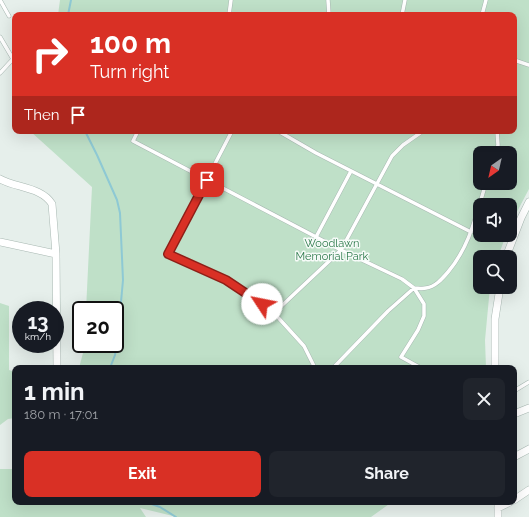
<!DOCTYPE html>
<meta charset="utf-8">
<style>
body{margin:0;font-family:Raleway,sans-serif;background:#20242c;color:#f1f3f6;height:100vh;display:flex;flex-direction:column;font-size:15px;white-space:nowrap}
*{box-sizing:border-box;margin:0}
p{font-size:13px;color:#9ea1a6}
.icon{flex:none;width:22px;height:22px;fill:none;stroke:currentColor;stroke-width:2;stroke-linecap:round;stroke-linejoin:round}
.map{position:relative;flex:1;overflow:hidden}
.drawer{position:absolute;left:12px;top:365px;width:505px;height:140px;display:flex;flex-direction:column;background:#171b24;border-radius:8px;box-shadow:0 4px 16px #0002}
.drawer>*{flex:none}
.guide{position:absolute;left:12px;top:12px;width:505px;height:122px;border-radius:8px;box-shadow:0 4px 16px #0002;background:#d93025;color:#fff;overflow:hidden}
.needle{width:26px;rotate:214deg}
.buttons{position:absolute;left:473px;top:146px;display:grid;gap:8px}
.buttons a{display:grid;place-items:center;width:44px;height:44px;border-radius:8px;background:#171b24;box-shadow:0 4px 16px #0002;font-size:20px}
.speed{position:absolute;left:12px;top:301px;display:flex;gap:8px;font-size:20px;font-weight:700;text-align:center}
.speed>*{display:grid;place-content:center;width:52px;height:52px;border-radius:50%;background:#171b24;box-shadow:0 4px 16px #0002;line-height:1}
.speed small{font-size:10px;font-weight:400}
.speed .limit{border:2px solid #111;border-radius:6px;background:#fff;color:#111}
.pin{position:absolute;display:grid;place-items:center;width:34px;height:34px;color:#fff;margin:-17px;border-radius:8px;box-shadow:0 2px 6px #0006}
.me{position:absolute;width:44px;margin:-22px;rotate:304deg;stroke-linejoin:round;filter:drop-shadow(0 0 3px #0008)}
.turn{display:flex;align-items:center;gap:14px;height:84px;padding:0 12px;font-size:18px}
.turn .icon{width:52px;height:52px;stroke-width:2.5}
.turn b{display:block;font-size:28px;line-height:34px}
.then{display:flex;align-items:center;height:38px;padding:0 12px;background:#0003;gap:8px;font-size:15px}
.round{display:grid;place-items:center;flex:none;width:42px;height:42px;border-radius:8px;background:#20242c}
.headline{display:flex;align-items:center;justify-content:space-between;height:68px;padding:0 12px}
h1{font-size:24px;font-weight:700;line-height:30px}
.button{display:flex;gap:8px;margin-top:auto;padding:8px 12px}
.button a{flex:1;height:46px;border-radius:8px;background:#d93025;color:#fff;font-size:16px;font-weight:700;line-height:46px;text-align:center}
.button a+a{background:#20242c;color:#f1f3f6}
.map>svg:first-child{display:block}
</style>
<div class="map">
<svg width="529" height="517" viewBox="0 0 529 517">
<rect width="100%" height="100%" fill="#e6efeb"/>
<path fill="#bfe0c8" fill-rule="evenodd" d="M60 0H529V189L510 225V205H480V235H506L498 257H480V287H490L485 340 486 368H79L83 353 84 344H115V310H86L92 187 30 131H514V15H58ZM480 153H510V183H480Z
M0 303 9 306V370L15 372V418L8 419 0 425Z
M0 469H15V502H392L371 517H177L140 508 146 517H0Z"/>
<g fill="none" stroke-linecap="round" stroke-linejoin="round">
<path stroke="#8ec9d4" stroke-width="2" d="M68 15 71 0
M85 131 97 155 117 200 120 213 123 280 118 335 115 355 110 368
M146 502 160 507 176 517"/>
<defs>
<path id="service" d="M0 0 9 16
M328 0 329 15
M229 15 231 0
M402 15 405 0
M482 15 486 0
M0 37 13 59 0 73
M514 60 529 65
M138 131 133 141 341 250 402 279 414 288 424 304V316L418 330 401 357 421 368
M232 131 168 254 226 280 274 313 304 346 315 368
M278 131 316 153 471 232
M496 153 498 145 497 131
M316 237 351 171
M274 313 341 250 392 156 403 145 423 131
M333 368 388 311 414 288C418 288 422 289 426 288 435 287 442 279 448 272 470 246 476 215 486 183
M514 391 529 382"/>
<path id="minor" d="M0 179C16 188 42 187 52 204L56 254 57 368
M0 242 56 254
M506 257 521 218 529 202
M495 368V319L500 287
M514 414 529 408
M514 457 529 449
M514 500 529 490
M498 502V517
M498 508 510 502"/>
</defs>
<use href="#service" stroke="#a8b8b2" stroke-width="4.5"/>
<use href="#minor" stroke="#a8b8b2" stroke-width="8"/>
<use href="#service" stroke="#fff" stroke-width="3.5"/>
<use href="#minor" stroke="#fff" stroke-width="7"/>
</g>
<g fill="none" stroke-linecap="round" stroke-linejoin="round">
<defs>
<path id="route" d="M207 180 168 254 226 280 262 304"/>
</defs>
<use href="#route" stroke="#8d1f18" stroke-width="10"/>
<use href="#route" stroke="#d93025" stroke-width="7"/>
</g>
<g text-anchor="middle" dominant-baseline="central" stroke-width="3" stroke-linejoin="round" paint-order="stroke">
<g font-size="11" fill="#2d7a4b" stroke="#f7fbf9">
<text x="332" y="243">Woodlawn<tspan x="332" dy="13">Memorial Park</tspan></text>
</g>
</g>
</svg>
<div class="buttons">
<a><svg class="needle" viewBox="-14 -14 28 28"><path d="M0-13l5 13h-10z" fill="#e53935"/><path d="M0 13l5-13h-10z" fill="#9ea1a6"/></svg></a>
<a><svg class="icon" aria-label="sound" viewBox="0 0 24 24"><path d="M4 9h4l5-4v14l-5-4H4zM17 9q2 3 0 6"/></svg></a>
<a><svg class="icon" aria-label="search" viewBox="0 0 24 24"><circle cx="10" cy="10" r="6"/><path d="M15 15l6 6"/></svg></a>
</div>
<div class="speed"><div>13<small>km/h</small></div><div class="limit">20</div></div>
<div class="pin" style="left:207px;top:180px;background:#d93025"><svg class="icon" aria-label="arrive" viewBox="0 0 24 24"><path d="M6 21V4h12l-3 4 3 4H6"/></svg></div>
<svg class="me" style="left:262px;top:304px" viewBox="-20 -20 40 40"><circle r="19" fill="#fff"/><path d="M0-13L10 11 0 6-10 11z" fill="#d93025"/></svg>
<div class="guide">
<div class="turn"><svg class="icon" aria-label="right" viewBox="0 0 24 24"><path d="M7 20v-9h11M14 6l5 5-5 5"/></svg><div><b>100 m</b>Turn right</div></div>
<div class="then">Then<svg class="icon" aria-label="arrive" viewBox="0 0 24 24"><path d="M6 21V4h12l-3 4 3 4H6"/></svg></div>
</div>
<section class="drawer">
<div class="headline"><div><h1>1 min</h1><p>180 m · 17:01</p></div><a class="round"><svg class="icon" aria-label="close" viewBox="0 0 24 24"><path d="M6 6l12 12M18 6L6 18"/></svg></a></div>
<div class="button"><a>Exit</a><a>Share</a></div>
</section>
</div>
